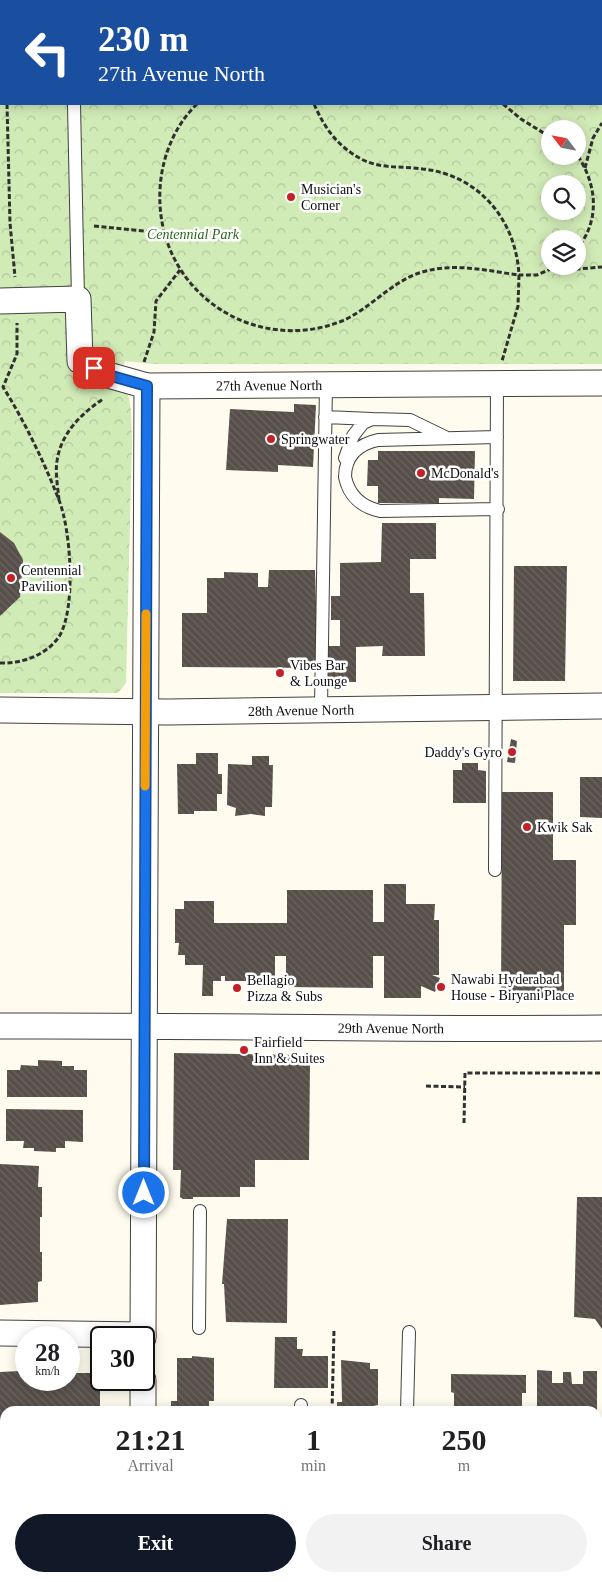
<!DOCTYPE html>
<style>
body{margin:0;font-family:Georgia,serif;background:#f2f2f2;color:#202124;height:100vh;display:flex;flex-direction:column;font-size:19px;white-space:nowrap}
*{box-sizing:border-box;margin:0}
p{font-size:16px;color:#757577}
.icon{flex:none;width:28px;height:28px;fill:none;stroke:currentColor;stroke-width:2;stroke-linecap:round;stroke-linejoin:round}
.map{position:relative;flex:1;overflow:hidden}
.panel{position:absolute;left:0px;top:1406px;width:602px;height:176px;display:flex;flex-direction:column;background:#fff;border-radius:15px 15px 0 0;box-shadow:0 2px 12px #0003}
.panel>*{flex:none}
.guide{position:absolute;left:0px;top:0px;width:602px;height:105px;box-shadow:0 2px 12px #0003;background:#1a4fa0;color:#fff;overflow:hidden}
.needle{width:32px;rotate:302deg}
.tools{position:absolute;left:541px;top:120px;display:grid;gap:10px}
.tools a{display:grid;place-items:center;width:45px;height:45px;border-radius:50%;background:#fff;box-shadow:0 2px 12px #0003;font-size:25px}
.speed{position:absolute;left:15px;top:1326px;display:flex;gap:10px;font-size:25px;font-weight:700;text-align:center}
.speed>*{display:grid;place-content:center;width:65px;height:65px;border-radius:50%;background:#fff;box-shadow:0 2px 12px #0003;line-height:1}
.speed small{font-size:12px;font-weight:400}
.speed .limit{border:2px solid #111;border-radius:8px;background:#fff;color:#111}
.pin{position:absolute;display:grid;place-items:center;width:42px;height:42px;color:#fff;margin:-21px;border-radius:10px;box-shadow:0 2px 8px #0006}
.me{position:absolute;width:55px;margin:-28px;rotate:0deg;stroke-linejoin:round;filter:drop-shadow(0 0 4px #0008)}
.turn{display:flex;align-items:center;gap:18px;height:105px;padding:0 15px;font-size:22px}
.turn .icon{width:65px;height:65px;stroke-width:2.5}
.turn b{display:block;font-size:35px;line-height:42px}
.eta{display:flex;justify-content:space-evenly;align-items:center;height:85px;text-align:center}
.eta b{font-size:30px;font-weight:700;line-height:35px}
.cta{display:flex;gap:10px;margin-top:auto;padding:10px 15px}
.cta a{flex:1;height:58px;border-radius:30px;background:#111827;color:#fff;font-size:20px;font-weight:700;line-height:58px;text-align:center}
.cta a+a{background:#f2f2f2;color:#202124}
.map>svg:first-child{display:block}
</style>
<div class="map">
<svg width="602" height="1582" viewBox="0 0 602 1582">
<defs>
<pattern id="park-crowns" width="20" height="18" patternUnits="userSpaceOnUse" patternTransform="scale(1.25)"><rect width="20" height="18" fill="#d1ebb7"/><path d="M2 6a3 3 0 1 1 6 0M12 15a3 3 0 1 1 6 0" fill="none" stroke="#b2c89c"/></pattern>
<pattern id="building-back-hatch" width="6" height="6" patternUnits="userSpaceOnUse" patternTransform="scale(1.25)"><rect width="6" height="6" fill="#574f4a"/><path d="M-1 5l2 2M0 0l6 6M5-1l2 2" fill="none" stroke="#6a6460"/></pattern>
</defs>
<rect width="100%" height="100%" fill="#fffcef"/>
<path fill="url(#park-crowns)" fill-rule="evenodd" d="M0 0H602V364H152L125 361 123 367 131 410 132 441 126 683 118 693H0ZM1 1H601V104H1ZM550 129H578V156H550ZM550 184H578V211H550ZM550 239H578V266H550Z"/>
<path fill="url(#building-back-hatch)" d="M294 404 316 405 313 467 278 465V472L226 470 230 409 294 412Z
M378 451H475L474 499 439 498V503H378V486H367L368 460H378Z
M382 523H436V559H410V593H424L425 656H382L383 646 356 647V682H328V646H340V620H331V596H340V563L381 562Z
M0 532 14 543 23 560 20 597 0 616Z
M514 566H567L565 681H513Z
M269 570H315L318 668 182 667V613H207V578H224V572L258 573V587H268Z
M511 739 517 741 515 763 507 762Z
M196 753H218V774H222V794H217V811H194V814H178L177 764H196Z
M252 756H269V765H273L272 807H265V816L251 814 235 816 236 808 227 805 228 764 252 765Z
M462 763H478V770L486 771V803H453V770H462Z
M580 777H602V818L580 817Z
M502 792H553V860H576V925H564V999L501 998Z
M384 884H406V904H435L434 920H439V975H432L440 978 435 992 421 986V998H384V956H373V988L286 987V956H275V976H271V981H225V976H221V981H213V996H202L203 965H185V955H178L179 943H175V909H184V901H214V923H287V890H373V922H384Z
M174 1053 298 1055V1063H310L309 1160H255V1187H240V1197H193V1199H183L180 1197 181 1170H173Z
M38 1060 62 1061V1066H74V1070H87V1097H7V1070H20L21 1065 38 1066Z
M6 1109 83 1110V1142L65 1141V1148H56V1152L34 1151V1148H23L24 1141H6Z
M0 1164 39 1166 38 1187H42V1217H40V1252H42V1281L38 1282V1302L0 1305Z
M577 1197H602V1329L595 1319 574 1317Z
M227 1219H288L287 1323 226 1322 224 1284H222Z
M275 1337H297V1349H303L302 1356H328V1388H274Z
M192 1356 214 1358V1401H209V1411H171V1401H177V1358H192Z
M341 1360 370 1363V1369H378V1405L373 1406V1411H337V1402H342Z
M20 1368H26V1380H69V1373H100V1411H5V1527H0V1372L20 1371Z
M537 1370 552 1371V1383H563V1372H571L572 1384H583V1371H597V1411H537Z
M451 1374 526 1375V1393H522V1407H525V1411H451V1408L454 1407V1393L451 1392Z
M0 1535H5V1578H43V1580L0 1582Z
M177 1578H220V1582L177 1581Z
M239 1578H274V1582H239Z
M279 1578H381V1582H279Z
M430 1578H459V1582H430Z"/>
<g fill="none" stroke-linecap="round" stroke-linejoin="round">
<defs>
<path id="lane" d="M71 0V1
M74 104 78 299
M325 417 372 419
M497 437 378 440C359 444 345 456 345 477 349 496 362 507 380 511L498 509
M345 458 353 436 363 423 372 419 410 420 445 437
M321 708 326 384
M495 870 497 382
M199 1328 200 1211
M301 1411V1405
M407 1411 409 1332
M598 1530H602"/>
<g id="street">
<path id="s1" d="M0 301 78 299 80 361 108 375 147 386 602 383"/>
<path id="s2" d="M0 710 168 712 602 706"/>
<path id="s3" d="M0 1026C201 1025 401 1030 602 1028"/>
<path d="M0 1333 143 1335"/>
<path d="M143 1338 147 386"/>
<path d="M143 1380V1411"/>
<path d="M598 1471H602"/>
<path d="M142 1582V1578"/>
<path d="M517 1582V1578"/>
</g>
</defs>
<use href="#lane" stroke="#414141" stroke-width="14"/>
<use href="#street" stroke="#414141" stroke-width="27"/>
<path stroke="#303030" stroke-width="3" stroke-dasharray="5 2.5" stroke-linecap="butt" d="M4 0V1
M473 1V0
M601 33H602
M7 104 10 223 15 277
M197 104C171 129 158 167 160 204 164 295 256 355 342 321 372 308 393 279 426 271 457 263 488 271 519 275L518 306 502 361
M314 104C325 129 338 147 363 160 382 169 403 166 423 169 479 175 516 220 519 275H537L558 266
M503 104 521 119 550 137
M578 156C597 186 600 219 578 248
M585 168 593 138 602 123
M94 226 165 233
M553 271 602 267
M144 362 154 332 156 301 180 270
M59 500C58 488 55 473 57 461 61 433 81 414 103 399
M0 663C21 664 48 655 60 635 76 606 71 531 59 500 44 462 25 422 3 387L17 354V323
M426 1086 465 1087
M464 1123 465 1073H602
M332 1411 334 1330
M423 1411H440"/>
<use href="#lane" stroke="#fff" stroke-width="12"/>
<use href="#street" stroke="#fff" stroke-width="25"/>
</g>
<g fill="none" stroke-linecap="round" stroke-linejoin="round">
<defs>
<path id="route" d="M94 368 108 375 147 386 144 1193"/>
</defs>
<use href="#route" stroke="#114b97" stroke-width="12"/>
<use href="#route" stroke="#1a73e8" stroke-width="9"/>
<path stroke="#f59e0b" stroke-width="9" d="M145 786 146 614"/>
</g>
<g fill="#c42026" stroke="#fff" stroke-width="2">
<circle cx="291" cy="197" r="5"/>
<circle cx="271" cy="439" r="5"/>
<circle cx="421" cy="473" r="5"/>
<circle cx="11" cy="578" r="5"/>
<circle cx="280" cy="673" r="5"/>
<circle cx="512" cy="752" r="5"/>
<circle cx="527" cy="827" r="5"/>
<circle cx="441" cy="987" r="5"/>
<circle cx="237" cy="988" r="5"/>
<circle cx="244" cy="1050" r="5"/>
</g>
<g text-anchor="middle" dominant-baseline="central" stroke-width="5" stroke-linejoin="round" paint-order="stroke">
<g font-size="14" fill="#0e0e0e" stroke="#fff" text-anchor="start">
<text x="301" y="189">Musician's<tspan x="301" dy="16">Corner</tspan></text>
<text x="281" y="439">Springwater</text>
<text x="431" y="473">McDonald's</text>
<text x="21" y="570">Centennial<tspan x="21" dy="16">Pavilion</tspan></text>
<text x="290" y="665">Vibes Bar<tspan x="290" dy="16">&amp; Lounge</tspan></text>
<text x="502" y="752" text-anchor="end">Daddy's Gyro</text>
<text x="537" y="827">Kwik Sak</text>
<text x="451" y="979">Nawabi Hyderabad<tspan x="451" dy="16">House - Biryani Place</tspan></text>
<text x="247" y="980">Bellagio<tspan x="247" dy="16">Pizza &amp; Subs</tspan></text>
<text x="254" y="1042">Fairfield<tspan x="254" dy="16">Inn &amp; Suites</tspan></text>
</g>
<g font-size="14" font-style="italic" fill="#2a681b" stroke="#fff">
<text x="193" y="234">Centennial Park</text>
</g>
<g font-size="14" fill="#0e0e0e" stroke="#fff">
<text stroke="none"><textPath href="#s1" startOffset="334">27th Avenue North</textPath></text>
<text stroke="none"><textPath href="#s2" startOffset="301">28th Avenue North</textPath></text>
<text stroke="none"><textPath href="#s3" startOffset="391">29th Avenue North</textPath></text>
</g>
</g>
</svg>
<div class="tools">
<a><svg class="needle" viewBox="-14 -14 28 28"><path d="M0-13l5 13h-10z" fill="#e53935"/><path d="M0 13l5-13h-10z" fill="#757577"/></svg></a>
<a><svg class="icon" aria-label="search" viewBox="0 0 24 24"><circle cx="10" cy="10" r="6"/><path d="M15 15l6 6"/></svg></a>
<a><svg class="icon" aria-label="layers" viewBox="0 0 24 24"><path d="M12 4l9 5-9 5-9-5zM3 14l9 5 9-5"/></svg></a>
</div>
<div class="speed"><div>28<small>km/h</small></div><div class="limit">30</div></div>
<div class="pin" style="left:94px;top:368px;background:#d93025"><svg class="icon" aria-label="arrive" viewBox="0 0 24 24"><path d="M6 21V4h12l-3 4 3 4H6"/></svg></div>
<svg class="me" style="left:144px;top:1193px" viewBox="-20 -20 40 40"><circle r="17" fill="#1a73e8" stroke="#fff" stroke-width="3"/><path d="M0-11L8 9 0 5-8 9z" fill="#fff"/></svg>
<div class="guide">
<div class="turn"><svg class="icon" aria-label="left" viewBox="0 0 24 24"><path d="M17 20v-9H6M10 6l-5 5 5 5"/></svg><div><b>230 m</b>27th Avenue North</div></div>
</div>
<section class="panel">
<div class="eta">
<div><b>21:21</b><p>Arrival</p></div>
<div><b>1</b><p>min</p></div>
<div><b>250</b><p>m</p></div>
</div>
<div class="cta"><a>Exit</a><a>Share</a></div>
</section>
</div>
